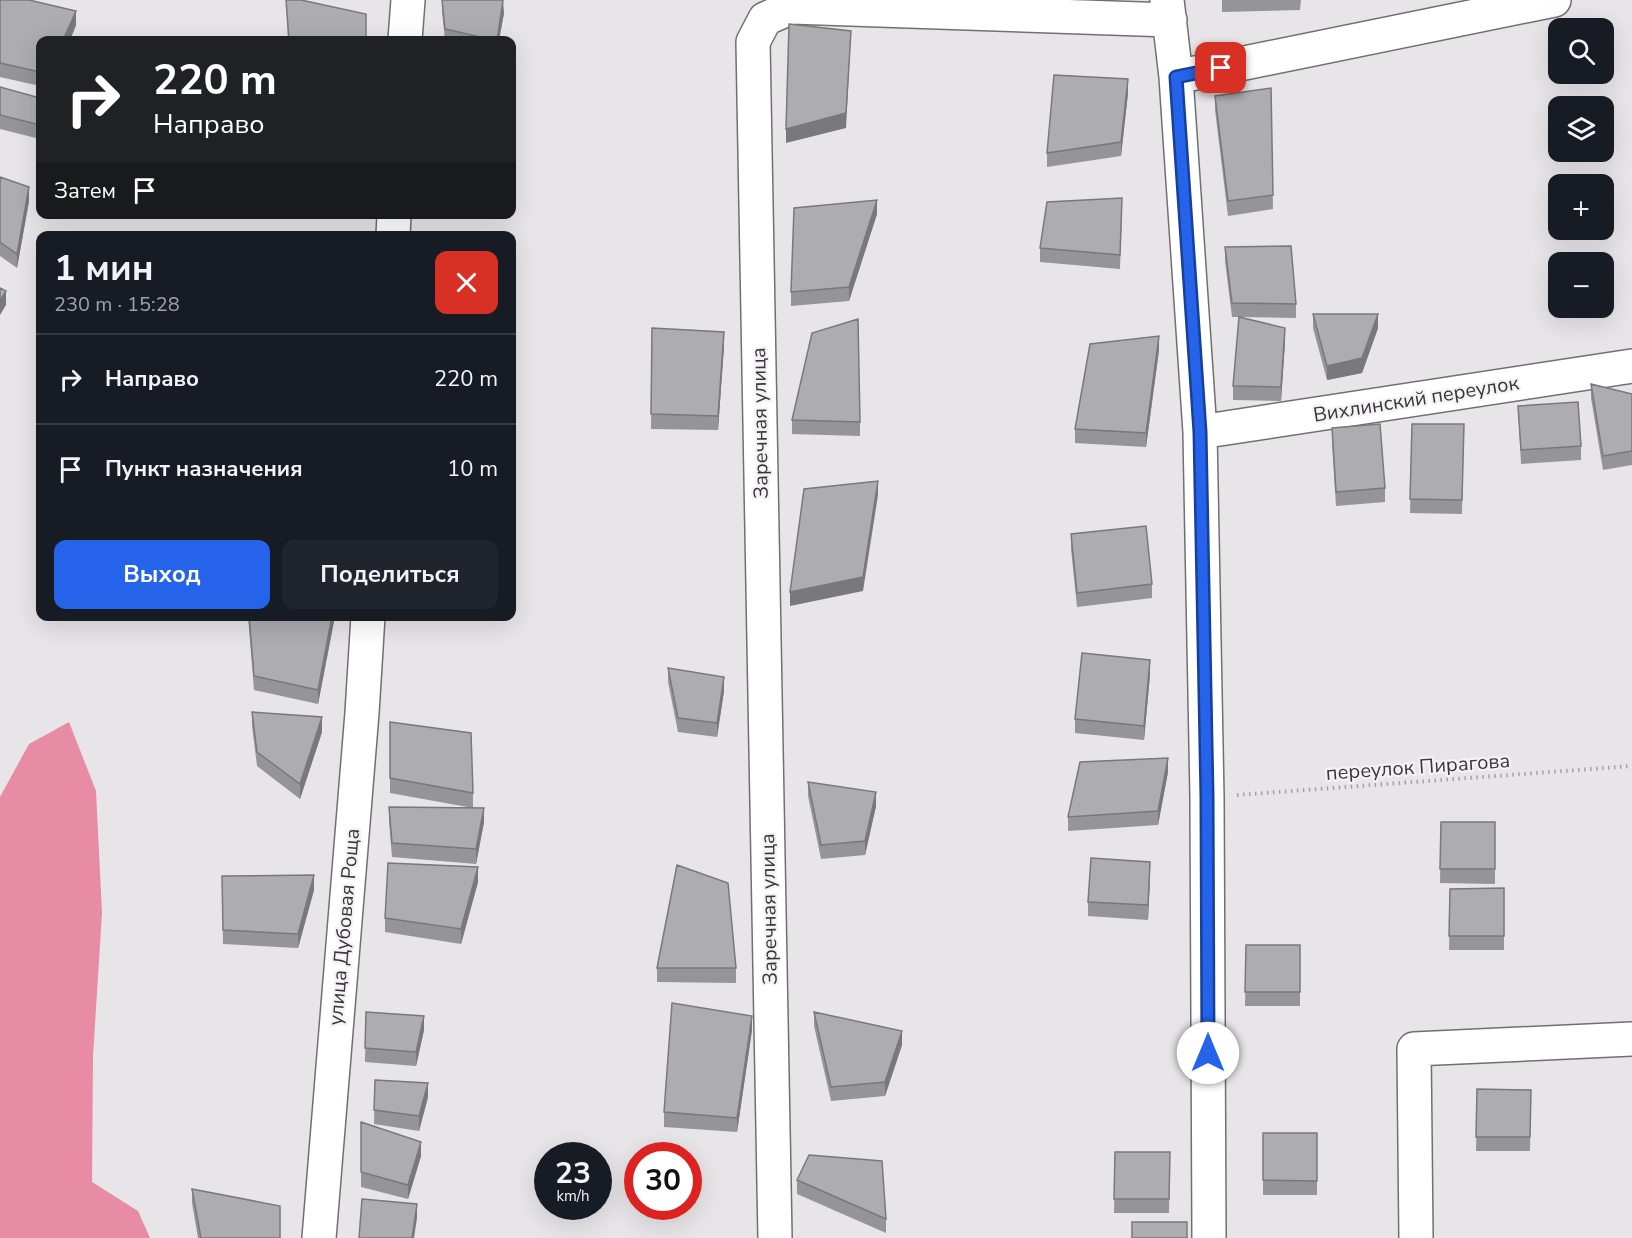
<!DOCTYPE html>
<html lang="ru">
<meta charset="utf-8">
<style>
body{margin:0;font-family:"Nunito Sans",sans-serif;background:#20242c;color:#f1f3f6;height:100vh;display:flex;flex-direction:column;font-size:22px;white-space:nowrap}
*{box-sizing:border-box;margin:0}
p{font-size:20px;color:#9ea1a6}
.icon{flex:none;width:33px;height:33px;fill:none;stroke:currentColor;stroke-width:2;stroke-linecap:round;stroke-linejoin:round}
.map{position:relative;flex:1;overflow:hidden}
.side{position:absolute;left:36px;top:231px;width:480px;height:390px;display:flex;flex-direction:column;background:#171b24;border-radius:12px;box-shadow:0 6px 24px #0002}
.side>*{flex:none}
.hud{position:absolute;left:36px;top:36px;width:480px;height:183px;border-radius:12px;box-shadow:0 6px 24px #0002;background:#202124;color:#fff;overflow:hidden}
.buttons{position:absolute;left:1548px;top:18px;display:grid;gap:12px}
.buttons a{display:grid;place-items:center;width:66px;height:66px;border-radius:12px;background:#171b24;box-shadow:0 6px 24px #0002;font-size:30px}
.speed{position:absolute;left:534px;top:1142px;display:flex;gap:12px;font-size:30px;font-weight:700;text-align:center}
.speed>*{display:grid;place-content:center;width:78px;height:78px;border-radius:50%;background:#171b24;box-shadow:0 6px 24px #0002;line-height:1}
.speed small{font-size:15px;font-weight:400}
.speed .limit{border:9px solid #d22;background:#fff;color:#111}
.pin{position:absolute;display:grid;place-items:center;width:51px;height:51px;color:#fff;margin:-26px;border-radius:12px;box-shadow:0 3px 9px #0006}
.me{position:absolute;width:66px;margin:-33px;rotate:0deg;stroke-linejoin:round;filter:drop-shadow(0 0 4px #0008)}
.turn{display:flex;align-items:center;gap:21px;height:126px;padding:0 18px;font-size:27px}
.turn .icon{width:78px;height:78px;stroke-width:2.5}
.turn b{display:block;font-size:42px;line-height:51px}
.then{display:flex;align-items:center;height:57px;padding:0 18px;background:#0003;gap:12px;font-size:22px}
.round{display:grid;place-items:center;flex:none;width:63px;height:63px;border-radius:12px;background:#20242c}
.headline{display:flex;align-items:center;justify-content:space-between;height:102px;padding:0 18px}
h1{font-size:36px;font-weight:700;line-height:45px}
.action{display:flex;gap:12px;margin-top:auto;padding:12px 18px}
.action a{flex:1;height:69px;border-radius:12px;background:#2563eb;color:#fff;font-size:24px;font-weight:700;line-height:69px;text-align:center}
.action a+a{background:#20242c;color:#f1f3f6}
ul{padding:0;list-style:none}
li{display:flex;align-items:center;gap:18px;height:90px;padding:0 18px;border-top:2px solid #363941}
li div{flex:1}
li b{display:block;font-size:22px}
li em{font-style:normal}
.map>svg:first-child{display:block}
</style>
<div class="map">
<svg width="1632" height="1238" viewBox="0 0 1632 1238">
<rect width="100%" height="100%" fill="#e7e5e8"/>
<path fill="#e88ca6" d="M69 722 96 791 102 913 93 1056 92 1182 138 1211 150 1238H0V797L29 744Z"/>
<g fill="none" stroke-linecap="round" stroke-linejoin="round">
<defs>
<path id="minor" d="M1167 0 1176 77 1200 432 1207 797 1209 1238
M405 40 408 0
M1176 77 1554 0
M393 236 394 214
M1200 432 1632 366
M319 1238 362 713 368 616
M775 1238 753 42 765 19 792 7 1170 20
M1416 1238 1414 1049 1632 1039"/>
</defs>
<use href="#minor" stroke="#726f72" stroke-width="36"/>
<path stroke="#a2a1a3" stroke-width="4" stroke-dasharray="1.5 4.5" stroke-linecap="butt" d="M1237 795 1632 766"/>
<use href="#minor" stroke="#fff" stroke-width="33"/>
</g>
<path fill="#959497" d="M0 0 76 25 70 40H40V86L0 77Z
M286 0 366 40H288Z
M442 0 504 13 499 40H445L442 12Z
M1222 0H1301L1300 10 1222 12Z
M0 87 40 98V139L0 129Z
M1271 88 1273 209 1228 216 1215 110V96Z
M1128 93 1121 156 1047 167V153Z
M0 177 29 201 17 268 0 256Z
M1122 212 1120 269 1040 262V248Z
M877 214 849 301 791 306V292Z
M1225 247 1296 304V318L1239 317 1285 342 1281 401 1233 400V386L1239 317H1232L1225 261Z
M1313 314 1378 328 1362 373 1327 380 1313 328Z
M652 328 724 346 718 430 651 429Z
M1159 350 1146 447 1075 443V429Z
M1591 384 1632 394V465L1603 470 1591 398Z
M1518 406 1581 446V460L1521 464Z
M792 420 860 422V436L792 434Z
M1412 424H1464L1462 514 1410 513Z
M1332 428 1385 488V502L1336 506 1332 442Z
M1071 534 1152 584V598L1077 607 1071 549Z
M248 616H335L318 704 254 690Z
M448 616H470V621Z
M668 668 724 691 717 737 678 732 668 682Z
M1150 675 1144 740 1075 733V719Z
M252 712 322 732 300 799 257 766 252 726Z
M390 722 473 793V808L390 793Z
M1168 772 1158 825 1068 831V817Z
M808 782 876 806 865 855 821 859 808 796Z
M389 807 484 822 476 864 392 857 389 821Z
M1441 822H1495V884L1440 883Z
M222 876 314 890 298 948 223 944Z
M1150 876 1148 920 1088 916V902Z
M478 882 461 944 385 932V918Z
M1504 888V950H1449L1450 889Z
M1246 945H1300V1006H1245Z
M657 968H736V983L657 982Z
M366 1012 424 1030 416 1066 365 1062Z
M814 1012 902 1045 885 1096 831 1101 814 1026Z
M752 1030 737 1132 664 1127V1112Z
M375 1080 428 1097 419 1131 374 1124Z
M1477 1089 1531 1090 1530 1151H1476Z
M361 1122 421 1156 408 1199 361 1187Z
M1263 1133H1317V1195H1263Z
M1115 1152H1170L1169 1213H1114Z
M797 1180 886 1219V1233L797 1194Z
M192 1189 280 1238H198L192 1203Z"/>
<path fill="#79787b" d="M503 0 504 13 499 40H497Z
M76 11V25L70 40H63Z
M851 31 846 128 786 143V129Z
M1128 79V93L1121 156V142Z
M29 187V201L17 268V254Z
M877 200V214L849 301V287Z
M6 291V305L0 315V301Z
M1378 314V328L1362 373 1327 380V366Z
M1285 328V342L1281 401V387Z
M724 332V346L718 430V416Z
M1159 336V350L1146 447V433Z
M878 481V495L863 591 790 606V592Z
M332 616H335L318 704V690Z
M1150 660V675L1144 740V726Z
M724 677V691L717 737V723Z
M322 717V732L300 799V784Z
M1168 758V772L1158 825V811Z
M876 792V806L865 855V841Z
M484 808V822L476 864V849Z
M1150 862V876L1148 920V905Z
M478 867V882L461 944V929Z
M314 875V890L298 948V934Z
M424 1016V1030L416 1066V1052Z
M752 1016V1030L737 1132V1118Z
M902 1031V1045L885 1096V1082Z
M428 1083V1097L419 1131V1116Z
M421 1142V1156L408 1199V1185Z
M417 1204V1218L414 1238H412Z"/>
<path fill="#adacb0" stroke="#79787b" stroke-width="1.5" d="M0 0H29L76 11 63 40H40V72L0 63Z
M286 0H301L366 14V40H289Z
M442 0H503L497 40H493L445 29Z
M789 24 851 31 846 113 786 129Z
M1054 75 1128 79 1121 142 1047 153Z
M0 87 40 98V125L0 115Z
M1271 88 1273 195 1228 201 1215 96Z
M0 177 29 187 17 254 0 242Z
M1122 198 1120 255 1040 248 1047 202Z
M877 200 849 287 791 292 794 208Z
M1291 246 1296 304 1232 303 1225 247Z
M0 288 6 291 0 301Z
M1313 314H1378L1362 358 1327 366Z
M1239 317 1285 328 1281 387 1233 386Z
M858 319 860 422 792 420 812 333Z
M652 328 724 332 718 416 651 414Z
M1159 336 1146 433 1075 429 1090 344Z
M1591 384 1632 394V451L1603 456Z
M1578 402 1581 446 1521 450 1518 406Z
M1380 424 1385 488 1336 492 1332 428Z
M1412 424H1464L1462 500 1410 499Z
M878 481 863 577 790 592 804 489Z
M1146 526 1152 584 1077 593 1071 534Z
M249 616H332L318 690 254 676Z
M1082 653 1150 660 1144 726 1075 719Z
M668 668 724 677 717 723 678 718Z
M252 712 322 717 300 784 257 752Z
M390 722 471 733 473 793 390 778Z
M1168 758 1158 811 1068 817 1080 762Z
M808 782 876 792 865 841 821 845Z
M389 807 484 808 476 849 392 843Z
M1441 822H1495V869H1440Z
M1091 858 1150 862 1148 905 1088 902Z
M388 863 478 867 461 929 385 918Z
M677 865 728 883 736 968H657Z
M314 875 298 934 223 930 222 876Z
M1504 888V936H1449L1450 889Z
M1246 945H1300V992H1245Z
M672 1003 752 1016 737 1118 664 1112Z
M366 1012 424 1016 416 1052 365 1048Z
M814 1012 902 1031 885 1082 831 1087Z
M375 1080 428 1083 419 1116 374 1110Z
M1477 1089 1531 1090 1530 1137H1476Z
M361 1122 421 1142 408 1185 361 1172Z
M1263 1133H1317V1181L1263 1180Z
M1115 1152H1170L1169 1199H1114Z
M809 1155 882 1161 886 1219 797 1180Z
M192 1189 280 1206V1238H201Z
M362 1199 417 1204 412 1238H359Z
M1132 1222H1187V1238H1132Z"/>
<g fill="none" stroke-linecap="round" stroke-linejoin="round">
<defs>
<path id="route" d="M1208 1053 1207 797 1200 432 1176 77 1221 68"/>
</defs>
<use href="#route" stroke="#184099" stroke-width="15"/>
<use href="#route" stroke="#2563eb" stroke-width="10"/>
</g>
<g text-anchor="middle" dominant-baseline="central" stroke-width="4.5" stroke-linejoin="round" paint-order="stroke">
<g font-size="20" fill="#383738" stroke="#f5f2f5">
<text transform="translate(1416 399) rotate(-9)">Вихлинский переулок</text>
<text transform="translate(760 423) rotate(-91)">Заречная улица</text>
<text transform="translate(1418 767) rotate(-4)">переулок Пирагова</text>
<text transform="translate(769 909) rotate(-91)">Заречная улица</text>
<text transform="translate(344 927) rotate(-85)">улица Дубовая Роща</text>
</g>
</g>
</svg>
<div class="buttons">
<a><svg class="icon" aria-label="search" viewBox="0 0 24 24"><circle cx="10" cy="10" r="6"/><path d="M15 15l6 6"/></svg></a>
<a><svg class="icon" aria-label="layers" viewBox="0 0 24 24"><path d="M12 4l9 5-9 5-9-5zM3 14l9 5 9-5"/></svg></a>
<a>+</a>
<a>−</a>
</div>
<div class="speed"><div>23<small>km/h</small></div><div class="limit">30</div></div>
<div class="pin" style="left:1221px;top:68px;background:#d93025"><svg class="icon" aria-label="arrive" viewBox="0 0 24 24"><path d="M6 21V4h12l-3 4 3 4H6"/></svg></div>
<svg class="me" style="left:1208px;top:1053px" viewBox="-20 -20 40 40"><circle r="19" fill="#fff"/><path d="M0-13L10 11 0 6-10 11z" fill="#2563eb"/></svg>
<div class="hud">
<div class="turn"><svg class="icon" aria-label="right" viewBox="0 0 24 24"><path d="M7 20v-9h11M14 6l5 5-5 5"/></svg><div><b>220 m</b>Направо</div></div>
<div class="then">Затем<svg class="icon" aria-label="arrive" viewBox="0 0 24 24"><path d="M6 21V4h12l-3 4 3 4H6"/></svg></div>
</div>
<section class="side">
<div class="headline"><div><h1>1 мин</h1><p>230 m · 15:28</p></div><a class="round" style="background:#d93025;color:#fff"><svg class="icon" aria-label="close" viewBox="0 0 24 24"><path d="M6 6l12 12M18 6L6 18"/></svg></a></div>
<ul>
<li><svg class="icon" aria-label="right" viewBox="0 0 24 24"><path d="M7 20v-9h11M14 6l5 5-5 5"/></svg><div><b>Направо</b></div><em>220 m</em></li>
<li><svg class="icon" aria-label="arrive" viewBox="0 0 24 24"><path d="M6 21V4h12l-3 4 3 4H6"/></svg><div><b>Пункт назначения</b></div><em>10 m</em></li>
</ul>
<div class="action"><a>Выход</a><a>Поделиться</a></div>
</section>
</div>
